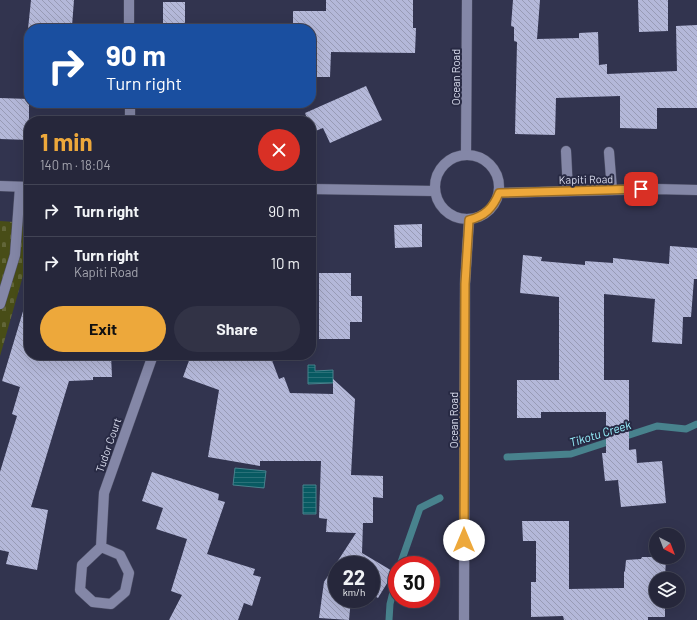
<!DOCTYPE html>
<meta charset="utf-8">
<style>
body{margin:0;font-family:Barlow,sans-serif;background:#323346;color:#f1f3f6;height:100vh;display:flex;flex-direction:column;font-size:15px;white-space:nowrap}
*{box-sizing:border-box;margin:0}
p{font-size:13px;color:#a4a5af}
.icon{flex:none;width:22px;height:22px;fill:none;stroke:currentColor;stroke-width:2;stroke-linecap:round;stroke-linejoin:round}
.map{position:relative;flex:1;overflow:hidden}
.side{position:absolute;left:24px;top:116px;width:292px;height:244px;display:flex;flex-direction:column;background:#26273b;border-radius:16px;box-shadow:0 4px 16px #0002,0 0 0 1px #424455}
.side>*{flex:none}
.top-card{position:absolute;left:24px;top:24px;width:292px;height:84px;border-radius:16px;box-shadow:0 4px 16px #0002,0 0 0 1px #424455;background:#1a4fa0;color:#fff;overflow:hidden}
.needle{width:26px;rotate:138deg}
.controls{position:absolute;left:649px;top:528px;display:grid;gap:8px}
.controls a{display:grid;place-items:center;width:36px;height:36px;border-radius:50%;background:#26273b;box-shadow:0 4px 16px #0002,0 0 0 1px #424455;font-size:20px}
.speed{position:absolute;left:328px;top:556px;display:flex;gap:8px;font-size:20px;font-weight:700;text-align:center}
.speed>*{display:grid;place-content:center;width:52px;height:52px;border-radius:50%;background:#26273b;box-shadow:0 4px 16px #0002,0 0 0 1px #424455;line-height:1}
.speed small{font-size:10px;font-weight:400}
.speed .limit{border:6px solid #d22;background:#fff;color:#111}
.pin{position:absolute;display:grid;place-items:center;width:34px;height:34px;color:#fff;margin:-17px;border-radius:8px;box-shadow:0 2px 6px #0006}
.me{position:absolute;width:44px;margin:-22px;rotate:0deg;stroke-linejoin:round;filter:drop-shadow(0 0 3px #0008)}
.turn{display:flex;align-items:center;gap:14px;height:84px;padding:0 16px;font-size:18px}
.turn .icon{width:52px;height:52px;stroke-width:2.5}
.turn b{display:block;font-size:28px;line-height:34px}
.round{display:grid;place-items:center;flex:none;width:42px;height:42px;border-radius:21px;background:#323346}
.summary{display:flex;align-items:center;justify-content:space-between;height:68px;padding:0 16px}
h1{font-size:24px;font-weight:700;line-height:30px;color:#eda83b}
.action{display:flex;gap:8px;margin-top:auto;padding:8px 16px}
.action a{flex:1;height:46px;border-radius:24px;background:#eda83b;color:#111;font-size:16px;font-weight:700;line-height:46px;text-align:center}
.action a+a{background:#323346;color:#f1f3f6}
ul{padding:0;list-style:none}
li{display:flex;align-items:center;gap:12px;height:52px;padding:0 16px;border-top:1px solid #424455}
li div{flex:1}
li b{display:block;font-size:15px}
li em{font-style:normal}
.map>svg:first-child{display:block}
</style>
<div class="map">
<svg width="697" height="620" viewBox="0 0 697 620">
<defs>
<pattern id="cemetery-stones" width="16" height="16" patternUnits="userSpaceOnUse"><rect width="16" height="16" fill="#484d17"/><path d="M2 7V4a2 2 0 0 1 4 0v3zM10 15v-3a2 2 0 0 1 4 0v3z" fill="#626639"/></pattern>
<pattern id="water-rules" width="6" height="5" patternUnits="userSpaceOnUse"><rect width="6" height="5" fill="#085a62"/><path d="M0 2.5h6" fill="none" stroke="#2b7179"/></pattern>
<pattern id="building-back-hatch" width="6" height="6" patternUnits="userSpaceOnUse"><rect width="6" height="6" fill="#b4b8d9"/><path d="M-1 5l2 2M0 0l6 6M5-1l2 2" fill="none" stroke="#989bb5"/></pattern>
</defs>
<rect width="100%" height="100%" fill="#32344f"/>
<path fill="url(#cemetery-stones)" d="M0 221 29 223V255L0 356Z"/>
<path fill="url(#water-rules)" stroke="#48828d" d="M308 365H315V371L333 370V383L308 384Z
M235 468 266 471 264 488 233 485Z
M303 485H316V514H303Z"/>
<g fill="none" stroke-linecap="round" stroke-linejoin="round">
<path stroke="#48828d" stroke-width="7" d="M507 457 571 454 657 426 686 429 697 424
M400 565 420 508 440 498
M389 620 390 604 397 576"/>
</g>
<path fill="url(#building-back-hatch)" d="M31 0H74L72 26 59 25 58 29H28Z
M326 0H413V28H416L415 53 331 52 330 77H311V29H293V11H326Z
M513 0H540L537 39 579 38V33L598 32 599 65 607 64V74L677 71 676 26 697 25V108H657V129L620 128V96L556 98 555 135 515 134 517 42 514 41V27L511 26Z
M638 0H668V31L639 32Z
M163 2H185V29H163Z
M366 86 382 120 330 143 323 128 313 132 311 127V121H308L305 113Z
M0 98 29 99V140L0 139Z
M422 224V247L395 248 394 225Z
M670 246 697 248V279H694L691 317H683L682 344 652 342 655 299 604 294V380H629V450L636 449 637 463 662 461 666 503 621 507 618 480 605 481 602 453H606V412H541V418H517V380H559V297L520 293 523 255 542 257 541 261 585 265V261L613 263V258L669 264Z
M319 273H351V296H362V322H350V339H319Z
M24 308 29 309V355H111L112 377H93V380L69 381 31 507 48 510 37 570 6 564 9 552 0 550V472L17 416 12 414 20 387 2 381Z
M191 355H270L279 379 284 377 290 393 333 394V379L355 399 351 475 383 476V498L373 497V523H363L362 553 394 572 378 598 371 594V565H337V599H351L349 620 319 618 324 582 356 533 326 532 327 519 319 518 321 461H260V466L208 457 219 390 183 377Z
M152 472 219 494 218 500 225 502 207 554 255 569 253 575 261 577 252 606 244 603 238 620H169L182 595 171 591 187 539 156 529 163 508 142 501Z
M522 521H569V589L624 588V572L625 571 626 560 641 559 642 557H666L665 579H656V601H665V617H648V620H564L563 616 531 617V582H536V541H523Z"/>
<g fill="none" stroke-linecap="round" stroke-linejoin="round">
<defs>
<path id="lane" d="M566 151 568 191
M609 152 612 190
M0 304 15 255 20 187"/>
<path id="street" d="M129 0V29
M130 103V121
M466 154 467 0
M101 547 120 555 129 573 125 592 111 604 93 602 80 590 82 565 101 547 104 493 153 355
M464 620 465 284 469 220"/>
<path id="secondary" d="M435 187a32 32 0 1 1 64 0a32 32 0 1 1-64 0Z
M0 186 29 187
M311 189 434 191
M499 193 656 189 697 190"/>
</defs>
<use href="#lane" stroke="#505269" stroke-width="11"/>
<use href="#street" stroke="#505269" stroke-width="11"/>
<use href="#secondary" stroke="#505269" stroke-width="11"/>
<use href="#lane" stroke="#8487a7" stroke-width="10"/>
<use href="#street" stroke="#8487a7" stroke-width="10"/>
<use href="#secondary" stroke="#8487a7" stroke-width="10"/>
</g>
<g fill="none" stroke-linecap="round" stroke-linejoin="round">
<defs>
<path id="route" d="M464 540 465 284 469 220C485 216 493 208 499 193L641 189"/>
</defs>
<use href="#route" stroke="#9a6d26" stroke-width="10"/>
<use href="#route" stroke="#eda83b" stroke-width="7"/>
</g>
<g text-anchor="middle" dominant-baseline="central" stroke-width="4" stroke-linejoin="round" paint-order="stroke">
<g font-size="11" fill="#dcdff0" stroke="#282a44">
<text transform="translate(455 77) rotate(-90)">Ocean Road</text>
<text transform="translate(586 179) rotate(-1)">Kapiti Road</text>
<text transform="translate(453 420) rotate(-90)">Ocean Road</text>
<text transform="translate(108 445) rotate(-71)">Tudor Court</text>
</g>
<g font-size="12" font-style="italic" fill="#98f3fe" stroke="#282a44">
<text transform="translate(600 433) rotate(-17)">Tikotu Creek</text>
</g>
</g>
</svg>
<div class="controls">
<a><svg class="needle" viewBox="-14 -14 28 28"><path d="M0-13l5 13h-10z" fill="#e53935"/><path d="M0 13l5-13h-10z" fill="#a4a5af"/></svg></a>
<a><svg class="icon" aria-label="layers" viewBox="0 0 24 24"><path d="M12 4l9 5-9 5-9-5zM3 14l9 5 9-5"/></svg></a>
</div>
<div class="speed"><div>22<small>km/h</small></div><div class="limit">30</div></div>
<div class="pin" style="left:641px;top:189px;background:#d93025"><svg class="icon" aria-label="arrive" viewBox="0 0 24 24"><path d="M6 21V4h12l-3 4 3 4H6"/></svg></div>
<svg class="me" style="left:464px;top:540px" viewBox="-20 -20 40 40"><circle r="19" fill="#fff"/><path d="M0-13L10 11 0 6-10 11z" fill="#eda83b"/></svg>
<div class="top-card">
<div class="turn"><svg class="icon" aria-label="right" viewBox="0 0 24 24"><path d="M7 20v-9h11M14 6l5 5-5 5"/></svg><div><b>90 m</b>Turn right</div></div>
</div>
<section class="side">
<div class="summary"><div><h1>1 min</h1><p>140 m · 18:04</p></div><a class="round" style="background:#d93025;color:#fff"><svg class="icon" aria-label="close" viewBox="0 0 24 24"><path d="M6 6l12 12M18 6L6 18"/></svg></a></div>
<ul>
<li><svg class="icon" aria-label="right" viewBox="0 0 24 24"><path d="M7 20v-9h11M14 6l5 5-5 5"/></svg><div><b>Turn right</b></div><em>90 m</em></li>
<li><svg class="icon" aria-label="right" viewBox="0 0 24 24"><path d="M7 20v-9h11M14 6l5 5-5 5"/></svg><div><b>Turn right</b><p>Kapiti Road</p></div><em>10 m</em></li>
</ul>
<div class="action"><a>Exit</a><a>Share</a></div>
</section>
</div>
